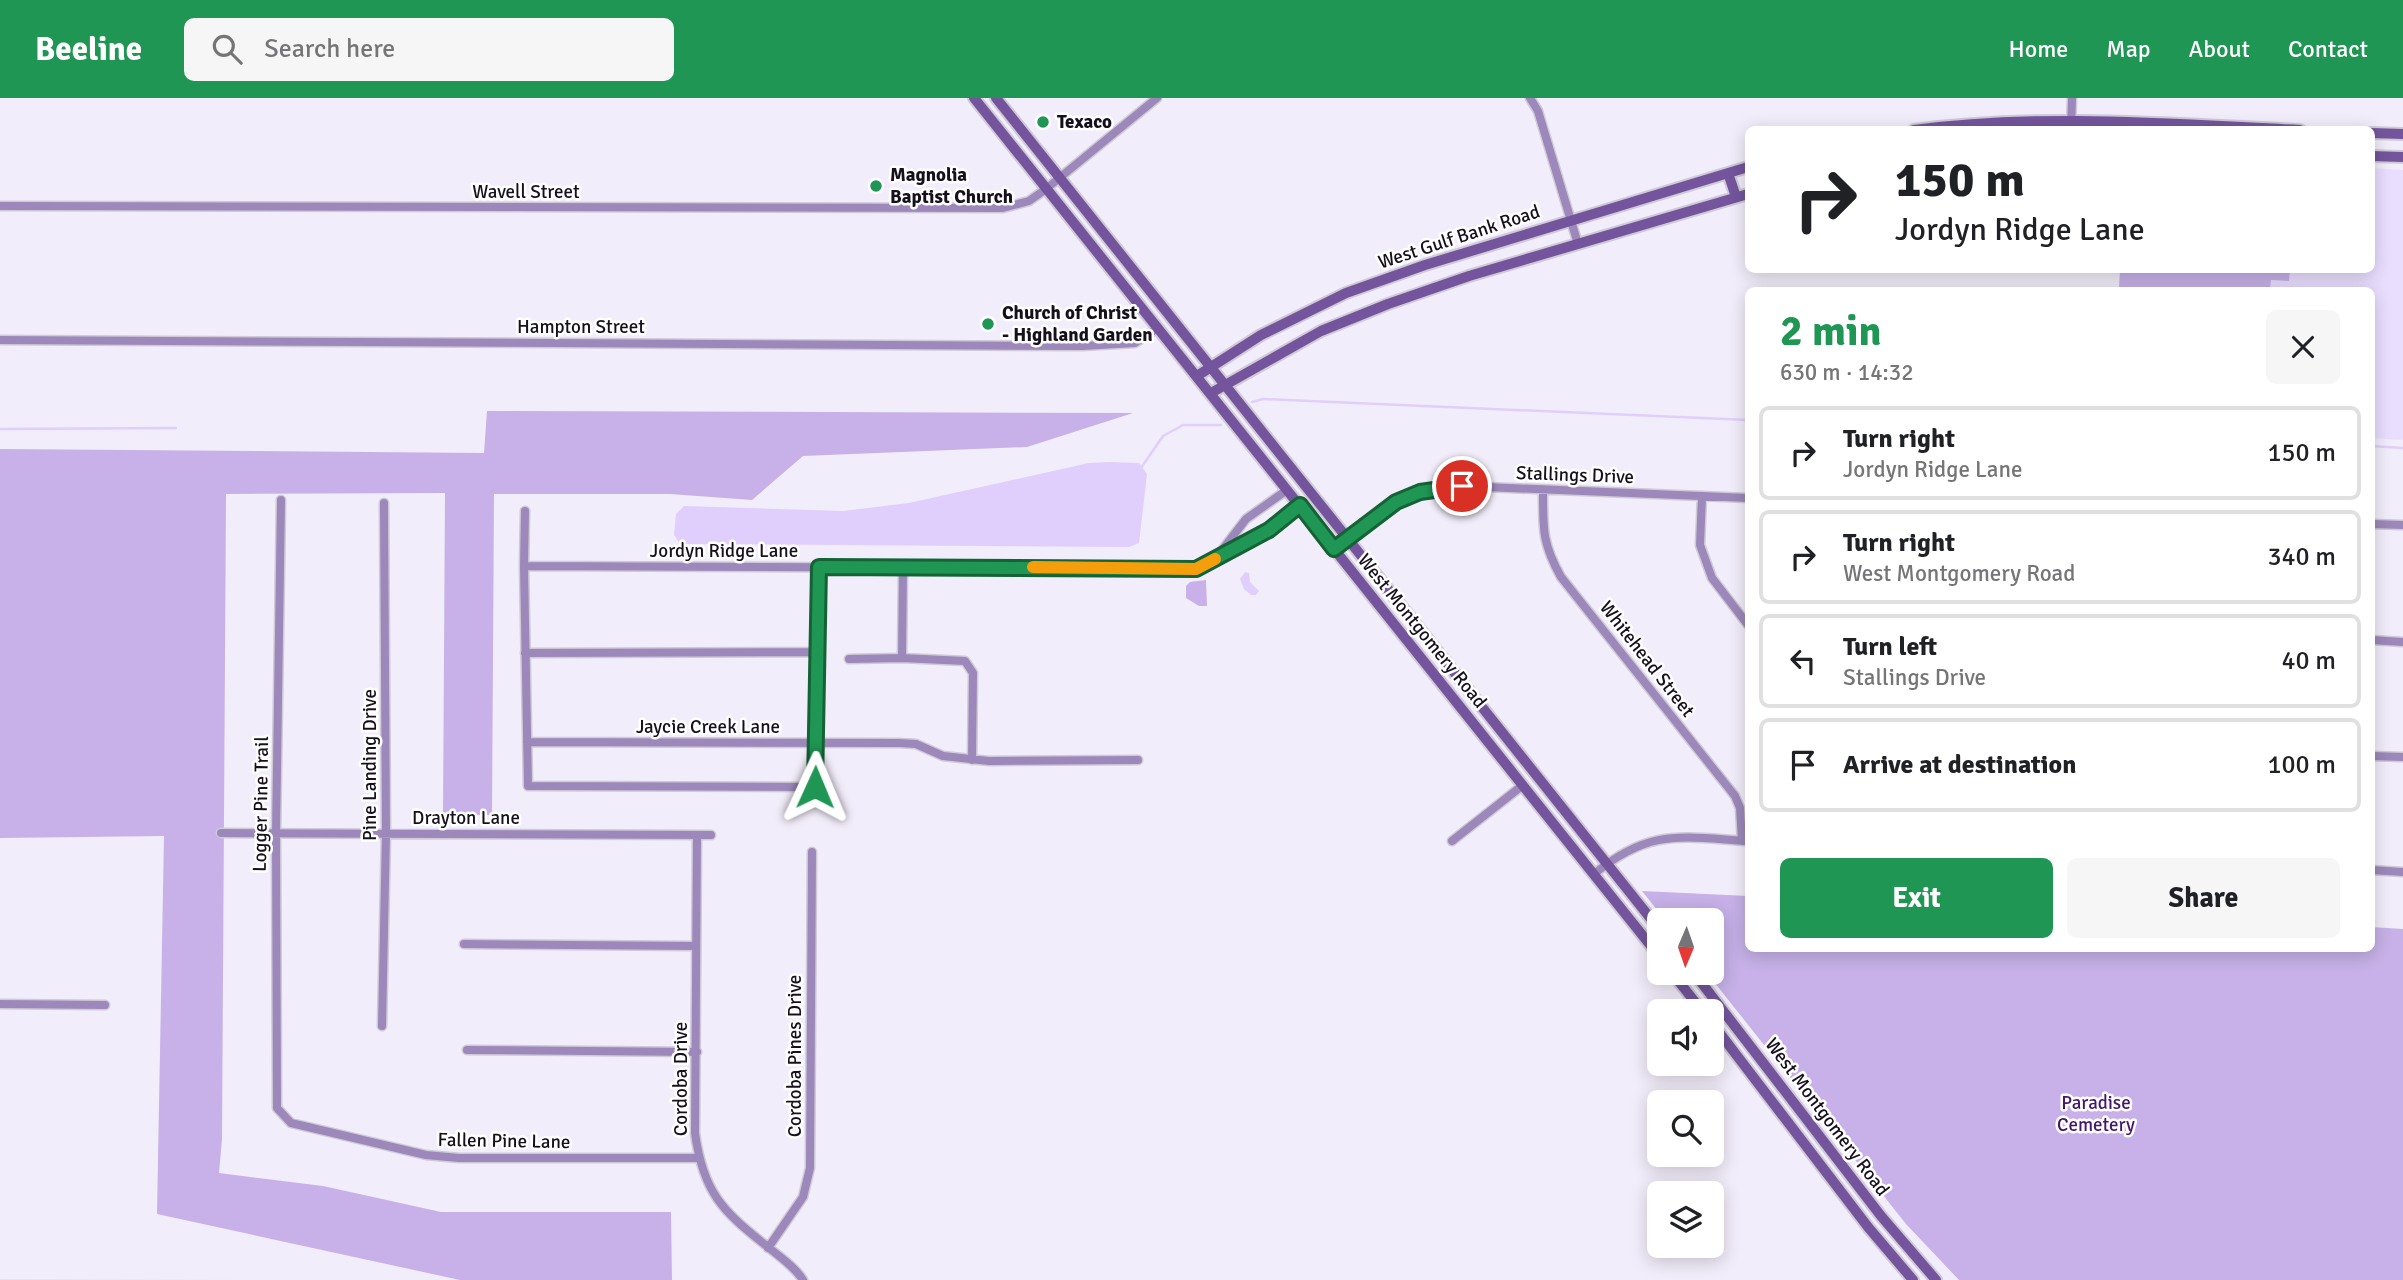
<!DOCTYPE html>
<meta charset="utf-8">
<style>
body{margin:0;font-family:Signika,sans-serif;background:#f6f6f6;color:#202124;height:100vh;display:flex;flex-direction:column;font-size:26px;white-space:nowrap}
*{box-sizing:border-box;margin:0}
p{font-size:23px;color:#757577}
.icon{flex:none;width:38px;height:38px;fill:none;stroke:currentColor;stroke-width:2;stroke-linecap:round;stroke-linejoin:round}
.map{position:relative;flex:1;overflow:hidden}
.panel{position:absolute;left:1745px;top:189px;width:630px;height:665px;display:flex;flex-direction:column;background:#fff;border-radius:10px;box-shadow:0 4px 18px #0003}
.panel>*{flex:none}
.hud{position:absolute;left:1745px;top:28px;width:630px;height:147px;border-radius:10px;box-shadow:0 4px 18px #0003;background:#fff;color:#202124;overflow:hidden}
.needle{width:46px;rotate:182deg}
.buttons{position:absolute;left:1647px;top:810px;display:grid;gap:14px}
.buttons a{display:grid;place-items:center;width:77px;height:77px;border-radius:10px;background:#fff;box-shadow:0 4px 18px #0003;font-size:35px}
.pin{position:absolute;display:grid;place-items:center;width:60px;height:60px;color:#fff;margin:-30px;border:4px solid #fff;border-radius:50%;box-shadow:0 2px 7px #0007}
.me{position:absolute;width:77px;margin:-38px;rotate:1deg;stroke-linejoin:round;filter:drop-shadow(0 0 5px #0008)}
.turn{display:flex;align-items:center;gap:24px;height:147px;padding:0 35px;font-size:32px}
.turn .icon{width:91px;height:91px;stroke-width:2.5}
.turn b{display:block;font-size:49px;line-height:60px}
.round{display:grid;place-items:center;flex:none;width:74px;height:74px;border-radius:10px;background:#f6f6f6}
.headline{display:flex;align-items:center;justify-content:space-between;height:119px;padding:0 35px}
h1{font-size:42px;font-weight:700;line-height:52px;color:#1f9653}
.button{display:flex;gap:14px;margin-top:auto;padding:14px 35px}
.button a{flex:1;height:80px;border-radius:10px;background:#1f9653;color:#fff;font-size:28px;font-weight:700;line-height:80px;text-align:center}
.button a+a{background:#f6f6f6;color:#202124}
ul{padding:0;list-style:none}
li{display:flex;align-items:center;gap:21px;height:94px;margin:0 14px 10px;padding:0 21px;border:4px solid #e0e0e0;border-radius:10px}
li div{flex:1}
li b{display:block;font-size:26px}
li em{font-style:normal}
header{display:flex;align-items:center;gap:42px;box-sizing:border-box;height:98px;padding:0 35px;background:#1f9653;color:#fff}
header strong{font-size:33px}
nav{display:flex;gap:38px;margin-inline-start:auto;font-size:24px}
.search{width:490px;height:63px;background:#f6f6f6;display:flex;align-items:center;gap:18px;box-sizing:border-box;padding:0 24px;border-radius:10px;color:#757577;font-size:26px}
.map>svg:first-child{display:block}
</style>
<header>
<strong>Beeline</strong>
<div class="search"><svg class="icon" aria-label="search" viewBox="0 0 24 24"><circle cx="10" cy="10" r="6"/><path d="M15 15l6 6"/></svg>Search here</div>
<nav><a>Home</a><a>Map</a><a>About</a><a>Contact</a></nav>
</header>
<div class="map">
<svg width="2403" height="1182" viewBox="0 0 2403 1182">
<rect width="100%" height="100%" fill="#f2edfa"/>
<path fill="#eadeff" d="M2371 70 2403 72V342L2371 340V192H2119L2120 172H2371Z
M0 1181H238L0 1182Z"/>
<path fill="#c7b1e8" d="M2120 172H2290L2289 183 2271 182 2270 192H2119Z
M487 313 1133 315 1027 349 803 358 752 402 670 396H494L492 717H443L445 395 226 396 222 1041 219 1075 323 1088 441 1114H671L672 1182H460L157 1116 164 738 0 740V351L484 355Z
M1206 482 1207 508H1199L1186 500V488L1190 484Z
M1642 793 1748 798V850H2371V829L2403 831V1182H1959L1906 1126 1707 875H1712V822H1665Z"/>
<path fill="#e0cffc" d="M1109 364 1139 365 1147 376 1139 445 1129 449 680 446 674 437 676 416 684 408 843 413 909 405 1089 365Z
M1245 474 1249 475 1250 484 1259 493 1256 497H1251L1244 491 1240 481Z"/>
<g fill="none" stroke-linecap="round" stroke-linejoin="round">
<path stroke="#e0cffc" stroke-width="2.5" d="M1252 304 1263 301 1748 322
M0 331 176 330
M2371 348 2403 350
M1141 370 1163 338 1183 327H1221"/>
<defs>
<path id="minor" d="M1530 0 1538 13 1578 146
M2071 32 2072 0
M0 108 1003 110 1029 103 1046 91 1157 0
M0 242 1082 248 1135 245 1158 230
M1543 392C1543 431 1542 445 1561 479L1735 698 1740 710 1742 743
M1702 398 1700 447 1712 480 1748 527
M281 402 276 735 277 1010 291 1025 426 1057 459 1060H698
M525 413 524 468 528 688 815 689 819 469
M2371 426 2403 427
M1334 451 1396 404 1421 394 1462 388 1748 400
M1219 456 1246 421 1287 392
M524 468 1196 471 1269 432 1300 407
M2371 542 2403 544
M525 555 817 554
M902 560 903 469
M849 561 902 560 965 563 973 575 972 662
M527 644 899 645 916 646 943 658 989 663 1138 662
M2371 658 2403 659
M221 735 711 737
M697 737 695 1035C703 1094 722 1113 768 1149 780 1159 795 1169 803 1182
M1452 743 1523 687
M2371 772 2403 774
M1594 776C1650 730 1680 739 1748 743
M464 846 696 848
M0 906 105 907
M382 928 386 735 384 405
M467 952 697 954
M768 1150 803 1099 810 1070 812 754"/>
<path id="secondary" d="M974 0 1659 858
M996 0 1659 831
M1914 32C2042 15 2172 26 2300 32
M2371 35 2403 36
M2371 58 2403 59
M1728 75 1736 99
M1197 278 1261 237 1346 195 1425 167 1748 69
M1211 295 1321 233 1388 206 1469 178 1748 96
M1672 875 1703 914
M1694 875 1881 1118 1936 1182
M1712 925 1868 1129 1913 1182"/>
</defs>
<use href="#minor" stroke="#cfcad6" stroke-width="11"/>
<use href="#secondary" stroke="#cfcad6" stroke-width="14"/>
<use href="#minor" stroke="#9c88ba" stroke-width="8"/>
<use href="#secondary" stroke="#74559d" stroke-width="10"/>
</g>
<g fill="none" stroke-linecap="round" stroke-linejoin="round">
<defs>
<path id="route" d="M815 689 819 469 1196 471 1269 432 1300 407 1334 451 1396 404 1420 394 1462 388"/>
</defs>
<use href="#route" stroke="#146236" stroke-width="18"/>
<use href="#route" stroke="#1f9653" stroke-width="12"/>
<path stroke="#f59e0b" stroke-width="12" d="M1033 469 1196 471 1215 461"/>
</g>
<g fill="#1f9653" stroke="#fff" stroke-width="2.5">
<circle cx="1043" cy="24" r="7"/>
<circle cx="876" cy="88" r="7"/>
<circle cx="988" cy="226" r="7"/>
</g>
<g text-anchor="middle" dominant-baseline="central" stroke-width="5" stroke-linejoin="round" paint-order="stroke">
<g font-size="19" font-weight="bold" fill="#15101c" stroke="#fff" text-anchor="start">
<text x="1057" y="24">Texaco</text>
<text x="890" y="77">Magnolia<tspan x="890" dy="22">Baptist Church</tspan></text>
<text x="1002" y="215">Church of Christ<tspan x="1002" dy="22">- Highland Garden</tspan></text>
</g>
<g font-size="19" fill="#15101c" stroke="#fff">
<text x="526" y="94">Wavell Street</text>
<text transform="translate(1459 139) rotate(-18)">West Gulf Bank Road</text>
<text x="581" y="229">Hampton Street</text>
<text transform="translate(1575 377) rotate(2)">Stallings Drive</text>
<text x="724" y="453">Jordyn Ridge Lane</text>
<text transform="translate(1422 533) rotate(51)">West Montgomery Road</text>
<text transform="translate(1647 561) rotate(52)">Whitehead Street</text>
<text x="708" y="629">Jaycie Creek Lane</text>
<text transform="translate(370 667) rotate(-90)">Pine Landing Drive</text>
<text transform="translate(261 706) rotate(-89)">Logger Pine Trail</text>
<text x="466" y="720">Drayton Lane</text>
<text transform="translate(795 958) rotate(-90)">Cordoba Pines Drive</text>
<text transform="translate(681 981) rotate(-90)">Cordoba Drive</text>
<text transform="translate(1827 1019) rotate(53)">West Montgomery Road</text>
<text transform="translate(504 1043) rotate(1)">Fallen Pine Lane</text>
</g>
<g font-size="19" fill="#42166c" stroke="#fff">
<text x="2096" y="1005">Paradise<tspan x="2096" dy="22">Cemetery</tspan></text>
</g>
</g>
</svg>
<div class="buttons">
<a><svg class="needle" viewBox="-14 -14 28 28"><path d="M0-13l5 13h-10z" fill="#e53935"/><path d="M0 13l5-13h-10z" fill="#757577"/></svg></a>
<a><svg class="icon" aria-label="sound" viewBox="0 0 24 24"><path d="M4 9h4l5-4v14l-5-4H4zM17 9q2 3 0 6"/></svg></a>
<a><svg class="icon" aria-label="search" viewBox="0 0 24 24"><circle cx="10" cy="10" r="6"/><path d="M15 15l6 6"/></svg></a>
<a><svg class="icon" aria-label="layers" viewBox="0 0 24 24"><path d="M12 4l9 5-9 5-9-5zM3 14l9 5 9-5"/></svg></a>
</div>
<div class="pin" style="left:1462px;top:388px;background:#d93025"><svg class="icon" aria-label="arrive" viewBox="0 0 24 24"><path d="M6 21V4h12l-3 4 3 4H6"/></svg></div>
<svg class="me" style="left:815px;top:689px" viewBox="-20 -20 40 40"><path d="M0-17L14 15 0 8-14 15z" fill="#1f9653" stroke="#fff" stroke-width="4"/></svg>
<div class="hud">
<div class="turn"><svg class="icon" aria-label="right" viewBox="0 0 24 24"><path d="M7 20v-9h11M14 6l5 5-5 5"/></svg><div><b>150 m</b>Jordyn Ridge Lane</div></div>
</div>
<section class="panel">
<div class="headline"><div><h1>2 min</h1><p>630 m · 14:32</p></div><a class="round"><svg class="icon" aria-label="close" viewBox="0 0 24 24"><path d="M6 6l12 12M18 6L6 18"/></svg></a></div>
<ul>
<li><svg class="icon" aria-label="right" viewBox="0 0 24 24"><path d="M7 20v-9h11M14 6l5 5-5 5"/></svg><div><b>Turn right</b><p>Jordyn Ridge Lane</p></div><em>150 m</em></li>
<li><svg class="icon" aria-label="right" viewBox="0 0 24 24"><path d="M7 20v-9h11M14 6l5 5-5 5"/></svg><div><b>Turn right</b><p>West Montgomery Road</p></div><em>340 m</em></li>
<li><svg class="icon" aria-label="left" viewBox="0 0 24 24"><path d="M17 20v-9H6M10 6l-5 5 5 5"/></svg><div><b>Turn left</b><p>Stallings Drive</p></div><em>40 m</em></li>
<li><svg class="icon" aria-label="arrive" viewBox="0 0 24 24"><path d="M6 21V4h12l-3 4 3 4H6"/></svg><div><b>Arrive at destination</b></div><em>100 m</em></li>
</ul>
<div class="button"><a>Exit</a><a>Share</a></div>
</section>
</div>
